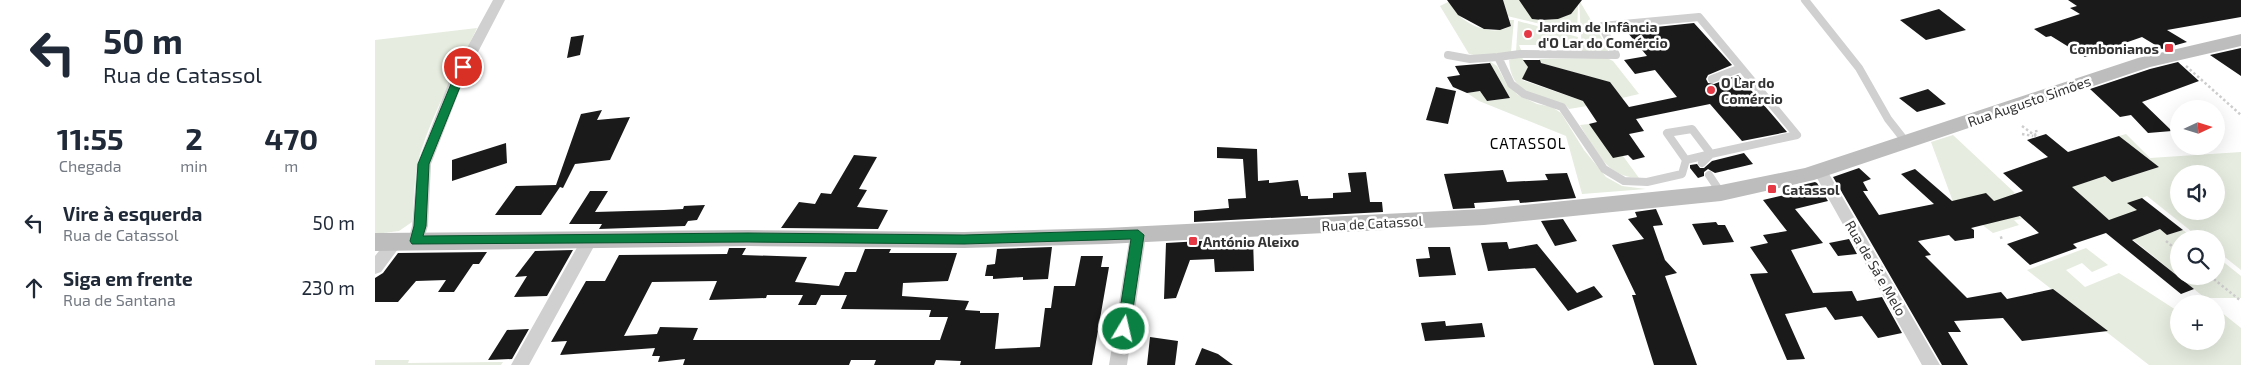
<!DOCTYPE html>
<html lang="pt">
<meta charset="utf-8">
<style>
body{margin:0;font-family:"Exo 2",sans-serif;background:#f2f2f3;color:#1f2937;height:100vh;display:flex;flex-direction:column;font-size:19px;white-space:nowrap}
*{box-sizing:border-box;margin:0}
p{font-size:16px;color:#747a83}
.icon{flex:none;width:28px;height:28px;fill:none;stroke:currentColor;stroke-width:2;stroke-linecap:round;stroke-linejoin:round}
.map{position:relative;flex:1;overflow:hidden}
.drawer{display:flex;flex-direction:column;background:#fff;width:375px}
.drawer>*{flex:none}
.hud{background:#fff;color:#1f2937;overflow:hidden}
.needle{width:32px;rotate:86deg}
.buttons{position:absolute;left:1795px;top:100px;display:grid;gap:10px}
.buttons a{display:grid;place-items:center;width:55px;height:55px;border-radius:50%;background:#fff;box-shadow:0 5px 20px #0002;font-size:25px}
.pin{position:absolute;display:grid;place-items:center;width:42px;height:42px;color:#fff;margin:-21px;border:2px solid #fff;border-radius:50%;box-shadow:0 1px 5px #0007}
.me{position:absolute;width:55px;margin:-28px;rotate:9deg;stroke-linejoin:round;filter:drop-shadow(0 0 4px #0008)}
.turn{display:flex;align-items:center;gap:18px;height:105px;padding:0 20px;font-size:22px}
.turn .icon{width:65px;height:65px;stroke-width:2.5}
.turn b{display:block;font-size:35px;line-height:42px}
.eta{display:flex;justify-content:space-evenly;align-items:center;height:85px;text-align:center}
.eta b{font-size:30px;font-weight:700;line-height:35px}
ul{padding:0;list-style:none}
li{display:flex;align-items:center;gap:15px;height:65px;padding:0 20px}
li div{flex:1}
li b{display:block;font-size:19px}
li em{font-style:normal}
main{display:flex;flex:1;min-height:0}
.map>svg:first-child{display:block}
</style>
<main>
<section class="drawer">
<div class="hud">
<div class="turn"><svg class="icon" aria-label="left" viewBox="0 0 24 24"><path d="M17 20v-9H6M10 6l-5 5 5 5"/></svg><div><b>50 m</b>Rua de Catassol</div></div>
</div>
<div class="eta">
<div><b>11:55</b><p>Chegada</p></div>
<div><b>2</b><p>min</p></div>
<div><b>470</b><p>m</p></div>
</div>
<ul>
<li><svg class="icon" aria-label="left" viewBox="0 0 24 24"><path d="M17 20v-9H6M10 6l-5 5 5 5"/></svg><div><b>Vire à esquerda</b><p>Rua de Catassol</p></div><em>50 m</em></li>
<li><svg class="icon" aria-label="ahead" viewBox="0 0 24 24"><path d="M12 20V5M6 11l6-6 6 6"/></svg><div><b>Siga em frente</b><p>Rua de Santana</p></div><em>230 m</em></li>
</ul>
</section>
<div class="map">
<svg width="1866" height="365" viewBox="0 0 1866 365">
<rect width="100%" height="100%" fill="#fff"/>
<path fill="#e6ecdf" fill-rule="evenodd" d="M1128 0H1146L1157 18C1175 22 1191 20 1203 5L1202 33 1128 15Z
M1204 0 1232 47 1233 51H1207Z
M1075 1C1080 19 1106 33 1125 30 1128 30 1133 27 1136 26L1134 20H1139L1136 52 1103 56 1094 54 1065 6Z
M1143 21 1203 37V52L1196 45H1144L1147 52H1141Z
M102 28C82 70 59 109 45 154 39 175 39 199 37 222L24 231 0 234V40Z
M1146 56 1153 67 1147 80 1208 101 1212 106 1194 109 1190 105C1163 96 1136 95 1134 60Z
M1232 58 1238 61 1264 94 1247 98 1234 82 1166 63 1164 59Z
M1114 61 1122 66 1132 85 1143 95 1162 104 1177 107 1186 113 1209 150 1231 177 1247 186 1271 189 1207 194 1191 136 1104 101 1092 93 1105 91 1112 101 1135 98 1125 81H1120Z
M1214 124 1248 156 1264 178C1231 177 1220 150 1205 125Z
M1751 134 1775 158 1866 152V270L1841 250V239H1826L1772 196 1753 203 1762 210 1778 232 1785 229 1792 235 1808 230 1819 239H1804V276H1841V256L1866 276V298H1830L1682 178 1696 174 1708 183 1725 178 1721 170 1737 182 1784 167 1744 136ZM1804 174H1841V211H1804Z
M1578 135 1640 193 1636 195 1634 207 1647 219 1639 220 1644 225 1618 233 1606 224 1597 228 1584 218 1556 142Z
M1711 248 1733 265 1717 272 1707 263 1691 270 1710 287 1744 273 1804 312V341H1841V308L1866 328V365H1774L1652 270Z
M0 360H34L33 363 128 362 126 365H0Z"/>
<path fill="#1a1a1a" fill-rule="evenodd" d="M1072 0H1128L1136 26 1125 30 1109 29 1083 15Z
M1144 0H1207L1196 14 1183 19 1167 20 1157 19Z
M1693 0H1866V17L1792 30 1812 42 1787 49 1767 37 1710 57 1676 36 1671 37 1659 29 1705 14 1695 8 1702 6Z
M1564 9 1591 30 1551 40 1525 20Z
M1319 23 1357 65 1333 75 1331 79 1333 83 1339 84 1363 75 1412 132 1367 141 1335 104 1261 119 1269 131 1254 134 1270 157 1258 160 1253 155 1238 158 1214 124 1222 122 1208 101 1147 79 1153 67 1148 60H1165L1166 63 1235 82 1254 107 1302 97 1280 70 1260 74 1249 60 1272 56 1253 33 1281 27Z
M209 35 205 55 192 58 196 37Z
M1866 48V76L1835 55Z
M1803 62 1824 81 1767 102 1797 131 1773 133 1756 115 1745 117 1715 89 1775 69Z
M1115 63 1135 98 1112 101 1105 91 1092 93 1078 87 1072 77 1085 75 1080 66Z
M1061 87 1081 91 1073 124 1051 120Z
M1553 89 1571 104 1542 112 1524 98Z
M227 110 222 120 255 117 235 160 200 164 188 188 185 187 166 215H120L141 186 181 185 206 114Z
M1671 134 1693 152 1744 136 1784 167 1737 182 1730 176 1697 187 1734 220 1762 210 1752 203 1767 198 1808 230 1792 235 1785 229 1757 240 1819 289 1806 294 1731 233 1698 244 1702 248 1655 265 1632 244 1664 233 1645 216 1596 228 1599 230V238L1580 241 1574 235 1543 241 1556 255 1550 256 1592 298 1626 292 1632 299 1678 289 1733 331 1647 341 1628 318 1579 321 1586 332H1573L1593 365H1567L1458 177 1484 168 1496 179 1488 182 1493 191H1488L1504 215 1559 204 1526 174 1540 169 1577 201 1611 193 1619 201 1648 191 1628 173 1673 157 1652 140Z
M131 143 132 163 77 181V160Z
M842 147 882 149 883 181 894 180V183L923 180 926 196H933V199L958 198V193L976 192 973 173 991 172 995 202H1007L1008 212 819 222V211L854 208 853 199 871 198 868 159 842 158Z
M1369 153 1378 164 1340 173 1333 169 1329 172V176L1323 178 1315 168V165L1322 164 1325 168H1329L1337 161Z
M479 155 502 157 484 189 492 190 482 207 513 210 503 229 406 228 424 202 440 204 446 193 456 194Z
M1128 170 1132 182 1173 180 1170 174 1192 173 1201 198 1145 203 1144 200 1099 203 1100 208 1078 209 1069 174Z
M1440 182 1442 183 1453 201 1420 209 1448 243 1416 250 1438 293 1477 291 1482 301 1507 297 1527 333 1503 338 1487 316 1460 320 1451 307 1410 314 1430 359 1412 360 1375 274 1393 273 1375 247 1393 243 1388 235 1412 231 1388 200 1414 194 1410 189Z
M215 191H233L220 212 289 210 308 209 309 206 330 205 322 220 313 221 310 226 224 229 227 224H194Z
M1281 209 1288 225 1278 226 1290 260 1302 273 1290 276 1322 365H1279L1257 295H1261L1237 245 1269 239 1253 219 1262 217 1260 212Z
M1188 219 1202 241 1180 246 1166 221Z
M1341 222 1343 225H1350L1359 242 1328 245 1317 224Z
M878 238 879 271 840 272 839 259 815 260 801 298 789 299 791 243Z
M1474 239 1482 254 1463 256 1454 243Z
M1132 242 1134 249 1162 244 1202 293 1219 286 1228 297 1193 311 1160 268 1113 271 1106 243Z
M677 247 673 279 648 280V277L618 279V276H610L612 265 620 264 622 249Z
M1053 247H1075L1081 275 1044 277 1041 259 1055 258Z
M354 248H371L367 255 432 257 420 282 464 286 470 272H481L490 249H516L514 253H582L573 281 528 283 527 296 594 301 590 310 605 311V313H624L620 349 665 347 670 308H676L679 286H700L706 256H728L726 267H734L717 365H585L586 361 561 360 559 365H499L501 360H476L474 365H308L310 359 283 362 285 356H277L280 348 185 355 192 341 176 342 211 281H230L244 255 352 254ZM342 281 334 300 391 298 392 295H428L423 305H441L446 295H472L466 309 556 310 554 317H573L565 340H318L323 328 285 327 282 334 249 336 277 282Z
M198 250 172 296 139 297 152 276 140 277 160 251Z
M112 252 104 264H98L79 292H63L71 280 41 281 23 302H0V278L8 273 23 253Z
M1070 321 1071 326 1107 323 1110 337 1050 341 1046 323Z
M154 329 137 359 113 360 132 330Z
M775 337 803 341 800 365H772Z
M827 348 843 354 858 365H820Z"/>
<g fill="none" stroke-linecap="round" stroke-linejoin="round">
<path stroke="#cdcdcd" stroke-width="2.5" stroke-dasharray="2.5 2.5" stroke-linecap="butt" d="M1811 66 1866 115
M1647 126 1662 137
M1647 134 1658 136
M1659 135 1662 134 1661 130
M1625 238 1628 237
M1791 241 1804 252
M1835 276 1866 301"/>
<path stroke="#d0d0d0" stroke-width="8" d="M1430 0 1484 68 1513 119 1531 142
M1073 55 1095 59 1123 57
M1337 79 1366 68
M1311 160 1307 174 1272 182 1249 181 1229 169 1187 107 1149 94 1136 84 1123 57 1145 54 1241 55 1227 26 1324 17 1422 135 1336 154
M1311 160 1292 133 1317 129 1336 154
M1311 160 1336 154
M1327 163 1336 154
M1334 175 1346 193"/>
<path fill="#d0d0d0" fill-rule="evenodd" d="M118 0H130L89 79 56 164 53 226 47 245 41 247 35 245 33 241 37 226 42 164 75 79Z
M1445 166 1450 167 1565 365H1547L1438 171 1440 167Z
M763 229 769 231 771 235 752 365H734L755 235 757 231Z
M215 233 221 235 223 239 154 365H136L209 235Z
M21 235 27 237 29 241 6 272 0 274V256L15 237Z"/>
<path fill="#bdbdbd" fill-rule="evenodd" d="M1866 34V46L1775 67 1439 180 1346 201 1109 225 731 244 589 248 373 246 0 251V233L373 230 589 232 731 228 1109 209 1346 185 1430 168 1763 58Z"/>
</g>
<path fill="#0b8043" stroke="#07532c" d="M88 64 93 67 54 164 51 226 48 236 373 233 589 235 763 230 769 235 755 329 753 332H744L742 329 756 239 589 244 373 242 37 244 35 241 39 226 43 164 83 67Z"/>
<g fill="#e63946" stroke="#fff" stroke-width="2">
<circle cx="1153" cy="34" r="5"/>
<rect x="1789" y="43" width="10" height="10" rx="2.5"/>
<circle cx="1336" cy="90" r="5"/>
<rect x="1392" y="184" width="10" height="10" rx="2.5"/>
<rect x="813" y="236" width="10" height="10" rx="2.5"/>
</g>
<g text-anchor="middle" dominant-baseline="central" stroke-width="5" stroke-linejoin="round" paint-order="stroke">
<g font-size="14" font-weight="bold" fill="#333" stroke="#fff" text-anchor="start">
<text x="1163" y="26">Jardim de Infância<tspan x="1163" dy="16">d'O Lar do Comércio</tspan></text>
<text x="1784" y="48" text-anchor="end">Combonianos</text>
<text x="1346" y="82">O Lar do<tspan x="1346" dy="16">Comércio</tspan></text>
<text x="1407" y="189">Catassol</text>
<text x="828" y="241">António Aleixo</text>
</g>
<g font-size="14" fill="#333" stroke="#fff">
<text transform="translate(1654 101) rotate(-19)">Rua Augusto Simões</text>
<text transform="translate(997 223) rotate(-3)">Rua de Catassol</text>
<text transform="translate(1501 268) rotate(60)">Rua de Sá e Melo</text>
</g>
<g font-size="15" letter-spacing="1" fill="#000" stroke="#fff">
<text x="1153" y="143">CATASSOL</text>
</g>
</g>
</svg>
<div class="buttons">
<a><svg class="needle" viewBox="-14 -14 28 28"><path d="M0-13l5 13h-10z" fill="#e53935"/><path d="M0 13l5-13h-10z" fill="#747a83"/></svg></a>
<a><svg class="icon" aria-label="sound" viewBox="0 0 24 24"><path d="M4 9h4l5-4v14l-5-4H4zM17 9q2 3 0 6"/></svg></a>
<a><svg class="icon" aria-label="search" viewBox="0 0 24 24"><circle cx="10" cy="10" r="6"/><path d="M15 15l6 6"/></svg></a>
<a>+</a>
</div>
<div class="pin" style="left:88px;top:67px;background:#d93025"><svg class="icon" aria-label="arrive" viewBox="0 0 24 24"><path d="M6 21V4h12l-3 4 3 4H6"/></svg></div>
<svg class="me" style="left:749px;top:329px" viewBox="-20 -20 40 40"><circle r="17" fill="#0b8043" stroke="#fff" stroke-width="3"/><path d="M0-11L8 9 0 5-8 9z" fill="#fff"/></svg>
</div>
</main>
